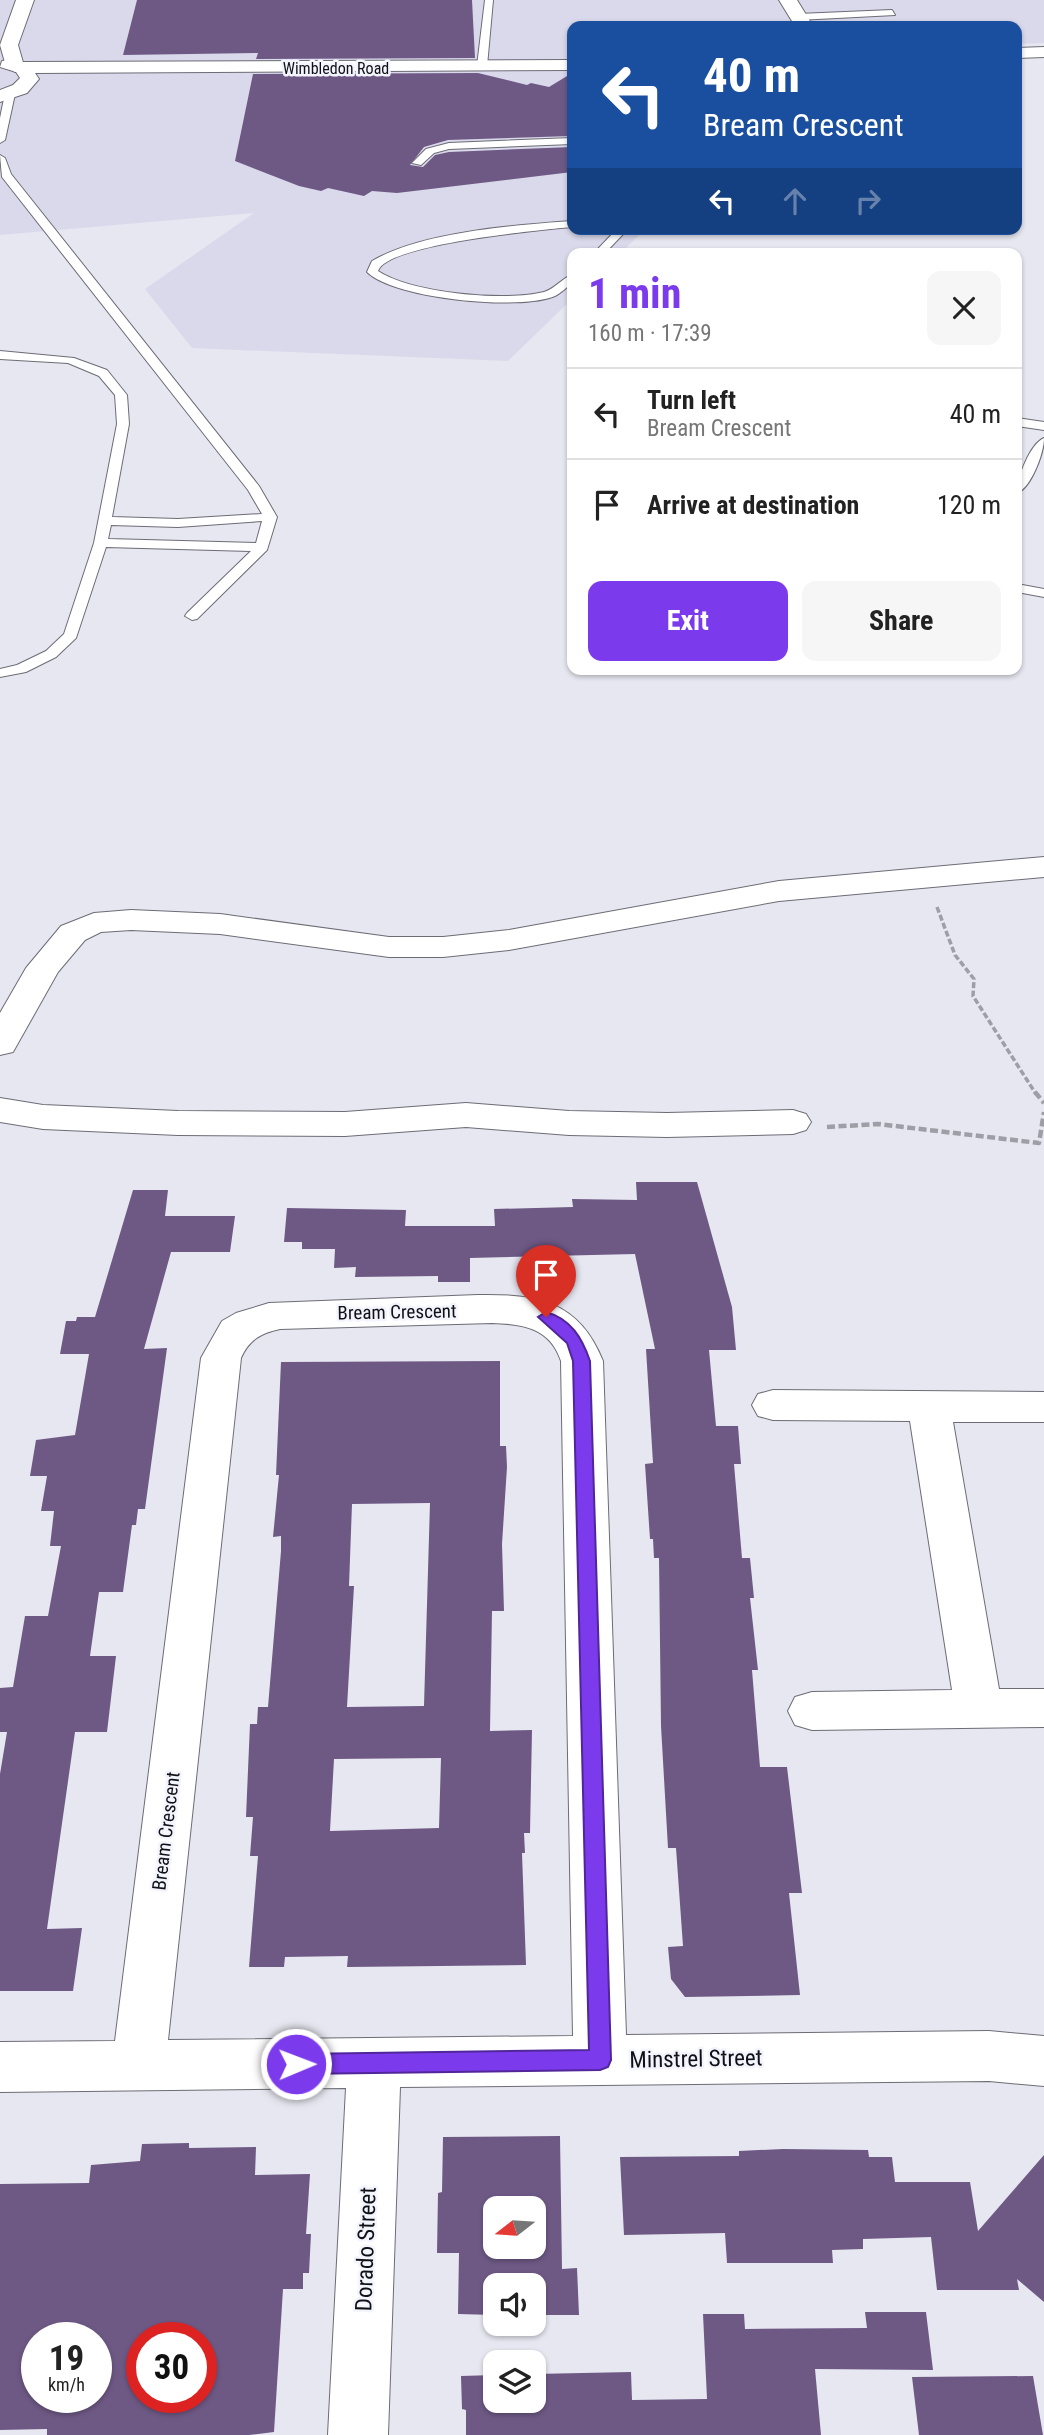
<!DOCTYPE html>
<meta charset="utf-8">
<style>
body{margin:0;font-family:"Roboto Condensed",sans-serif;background:#f6f6f6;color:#222;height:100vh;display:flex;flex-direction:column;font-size:26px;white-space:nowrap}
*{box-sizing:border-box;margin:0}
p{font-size:23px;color:#767676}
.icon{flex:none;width:38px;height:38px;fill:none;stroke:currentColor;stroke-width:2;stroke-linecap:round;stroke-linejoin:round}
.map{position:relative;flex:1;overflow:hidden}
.sheet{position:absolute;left:567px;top:248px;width:455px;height:427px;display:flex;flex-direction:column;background:#fff;border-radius:14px;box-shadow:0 2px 5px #0004}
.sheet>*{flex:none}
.banner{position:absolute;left:567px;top:21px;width:455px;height:214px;border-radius:14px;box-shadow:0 2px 5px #0004;background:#1a4fa0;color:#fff;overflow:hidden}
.needle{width:46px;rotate:253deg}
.tools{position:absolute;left:483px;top:2196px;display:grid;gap:14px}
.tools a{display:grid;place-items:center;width:63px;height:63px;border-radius:14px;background:#fff;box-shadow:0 2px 5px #0004;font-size:35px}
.speed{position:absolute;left:21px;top:2322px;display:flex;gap:14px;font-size:35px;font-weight:700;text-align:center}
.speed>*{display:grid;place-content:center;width:91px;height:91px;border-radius:50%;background:#fff;box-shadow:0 2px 5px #0004;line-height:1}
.speed small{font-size:18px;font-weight:400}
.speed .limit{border:10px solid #d22;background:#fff;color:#111}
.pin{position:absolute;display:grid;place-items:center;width:60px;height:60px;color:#fff;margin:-72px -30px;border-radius:50% 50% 50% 0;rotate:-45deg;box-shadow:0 0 7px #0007}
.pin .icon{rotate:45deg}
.me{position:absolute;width:77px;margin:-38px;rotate:89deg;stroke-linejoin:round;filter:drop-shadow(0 0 5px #0008)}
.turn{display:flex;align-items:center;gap:24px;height:147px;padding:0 21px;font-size:32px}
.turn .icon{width:91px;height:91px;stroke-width:2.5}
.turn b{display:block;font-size:49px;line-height:60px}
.lanes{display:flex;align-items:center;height:66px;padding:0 21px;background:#0003;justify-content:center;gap:35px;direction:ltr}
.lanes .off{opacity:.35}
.round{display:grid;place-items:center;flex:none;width:74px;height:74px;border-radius:14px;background:#f6f6f6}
.head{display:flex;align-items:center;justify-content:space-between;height:119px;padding:0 21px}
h1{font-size:42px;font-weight:700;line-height:52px;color:#7c3aed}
.action{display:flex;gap:14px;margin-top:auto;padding:14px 21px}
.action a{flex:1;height:80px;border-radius:14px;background:#7c3aed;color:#fff;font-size:28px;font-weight:700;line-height:80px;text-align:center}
.action a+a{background:#f6f6f6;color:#222}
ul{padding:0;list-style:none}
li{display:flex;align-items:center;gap:21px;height:91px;padding:0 21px;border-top:2px solid #e0e0e0}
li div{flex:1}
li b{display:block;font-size:26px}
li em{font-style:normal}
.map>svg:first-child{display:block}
</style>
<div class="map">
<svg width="1044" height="2435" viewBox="0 0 1044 2435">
<rect width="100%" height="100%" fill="#e7e7f1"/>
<path fill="#d9d9eb" d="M0 0H1044V43L1017 44V26H572V229H645L620 254H572V299L508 361 192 348 145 289 254 213 0 235Z"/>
<path fill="#6e5985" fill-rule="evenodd" d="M137 0H472L475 58 256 59 258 53 123 55Z
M478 73 527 85 531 83 549 87 572 73V136L448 140 424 147 410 165 423 167 435 155 449 152 572 147V172L397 193 372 191 364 196 328 188 321 191 299 186 235 161 253 74Z
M636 1182H697L732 1307 736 1350H709L716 1426H738L741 1464H734L742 1558H750L754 1598H750L758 1670H752L760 1767H787L802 1893H789L800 1995 685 1997 671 1979 668 1947 683 1946 676 1848H668L661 1726 659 1558H654L653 1539H650L645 1464 653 1463 646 1349H655L635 1254 470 1258V1282H438V1276L355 1277 356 1267 334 1268 335 1249H302V1242H284L287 1208 406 1210 405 1226H495L494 1209 573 1207 572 1199 637 1200Z
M133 1190H168L165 1216H235L230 1252H171L144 1349 167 1348 145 1509H138L136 1525H132L123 1592H99L90 1656H116L107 1732H75L47 1929 82 1928 73 1991H0V1774L7 1732H0V1688L13 1687 25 1616H48L61 1546H50L54 1511H41L47 1476H30L36 1440 75 1435 89 1354H60L66 1321H76L77 1317H95Z
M500 1361V1446H506L507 1467 502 1544 504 1611H492L490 1731 532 1730 530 1833H524L525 1853H522L526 1965 347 1967 348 1956 285 1957 284 1967H249L258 1856H250L253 1817H246L250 1724H257L258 1707H268L281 1551V1536L273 1537 279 1475H276L281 1362ZM430 1503 424 1706 347 1707 354 1586H349L352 1504ZM441 1758 439 1828 330 1831 334 1759Z
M560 2136 562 2269 577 2268 579 2315H534V2286H495V2315L458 2314 459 2253H437L438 2193 442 2192 443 2137ZM495 2208H534V2247H495Z
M189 2143V2148L256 2147 255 2175 310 2174 306 2234H311L309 2273H303V2289H283L274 2432 249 2435H47V2429L0 2430V2184L89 2183 91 2165 140 2161 142 2144ZM37 2338H96V2398H37ZM142 2338H201V2398H142Z
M783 2149 868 2150 869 2157H892L895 2182H970L978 2231 1044 2155V2302L1017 2279 1019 2290H937L931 2237 863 2239V2249L832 2250 833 2263H727L725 2233 624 2235 620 2157 739 2156V2151Z
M865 2312H926L933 2370 815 2369 821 2435H466V2410L462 2409 461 2376 495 2375V2401H534V2374L631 2372 632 2400 707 2399 703 2314H744L745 2329 867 2328Z
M1033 2376 1043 2435H919L912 2377Z"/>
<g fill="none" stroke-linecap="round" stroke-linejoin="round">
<defs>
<path id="service" d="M485 0H493L487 66 482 69 477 66Z
M892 10 895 15 798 20 794 17 798 14Z
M10 91 15 94 5 140 0 143V118L5 94Z
M572 138V144L449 149 434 153 421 165 412 163 426 149 449 143Z
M0 155 5 158 11 174 259 486 277 517 267 550 197 619 192 620 185 616 187 613 251 551 106 547 76 638 56 657 26 672 0 677V669L17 665 46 651 64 634 94 543 117 424 115 395 99 376 68 363 0 359V351L74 358 107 370 127 395 129 424 112 517 178 519 262 514 248 490 2 177ZM262 521 256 543 108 539 111 525 178 527Z
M572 221V227C541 230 387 244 378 271 412 293 504 302 544 292 555 289 562 278 572 275V283C567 287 561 293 555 296 520 311 394 299 367 272L372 261C421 232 515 225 572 221Z
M617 229H628L604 254H593Z
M1017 418 1044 422V430L1017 426Z
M1044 438C1044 453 1031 488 1017 493 1017 478 1030 444 1044 438Z
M1017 584 1044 589V597L1017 592Z"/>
<path id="minor" d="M16 0H34L18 45 24 66 15 72 6 66 0 45Z
M779 0H797L813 26H795Z
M1044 857V877L779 901 509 950 443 957H389L220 934 131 930 101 932 85 940 58 972 13 1052 0 1055V1013L26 968 61 926 94 913 131 910 220 914 389 937H443L509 930 779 881Z
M0 1098 43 1105 178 1111 345 1112 466 1103 569 1111 667 1113 793 1110 806 1114 811 1122 806 1130 793 1134 667 1137 569 1135 466 1127 345 1136 178 1135 43 1129 0 1122Z
M478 1295C538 1294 579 1301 603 1361L626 2035 989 2031 1044 2036V2086L989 2081 400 2087 388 2435H328L346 2088 0 2092V2042L115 2041 201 1358 222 1321 236 1313 269 1303ZM492 1323C524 1324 550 1328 561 1361L573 2036 168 2040 241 1358C249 1340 261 1333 280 1329Z
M773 1390 1044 1392V1422H953L999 1689H1044V1727L812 1730 795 1725 788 1711 795 1697 812 1692 952 1690 910 1421 773 1420 758 1416 752 1405 758 1394Z"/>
<path id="secondary" d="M1044 47V57L1017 58V48Z
M8 60 22 62 572 60V70L35 73 39 79 27 93 0 102V90L13 85 20 78 16 72 0 67 2 61Z"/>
</defs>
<use href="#service" stroke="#6c6c76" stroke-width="2"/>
<use href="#minor" stroke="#6c6c76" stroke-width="2"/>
<use href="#secondary" stroke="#6c6c76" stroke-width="2"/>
<path stroke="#9e9fa6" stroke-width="3.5" stroke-dasharray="6 2.5" stroke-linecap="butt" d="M937 907 955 955 974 979 973 996 1036 1094"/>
<path stroke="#9e9fa6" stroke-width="4.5" stroke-dasharray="8 3.5" stroke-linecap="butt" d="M1035 1092 1044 1103
M827 1127 878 1124 1039 1143 1044 1112"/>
<use href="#service" fill="#fff" fill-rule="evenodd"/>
<use href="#minor" fill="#fff" fill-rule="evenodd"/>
<use href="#secondary" fill="#fff" fill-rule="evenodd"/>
</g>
<path fill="#7c3aed" stroke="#51269a" stroke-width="2" d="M546 1312C571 1319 582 1338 590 1361L611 2060 608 2067 600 2070 296 2074 288 2071 285 2064 288 2057 296 2054 589 2050 573 1361 567 1343 538 1317Z"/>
<g text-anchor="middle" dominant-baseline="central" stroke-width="5" stroke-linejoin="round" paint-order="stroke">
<g font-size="16" fill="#101114" stroke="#f4f4ff">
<text x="336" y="68">Wimbledon Road</text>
</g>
<g font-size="19" fill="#101114" stroke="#f4f4ff">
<text transform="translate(397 1312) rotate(-1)">Bream Crescent</text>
<text transform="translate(166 1831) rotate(-83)">Bream Crescent</text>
</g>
<g font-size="23" fill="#101114" stroke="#f4f4ff">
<text transform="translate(696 2059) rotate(-1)">Minstrel Street</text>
<text transform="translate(366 2249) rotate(-88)">Dorado Street</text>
</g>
</g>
</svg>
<div class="tools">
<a><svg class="needle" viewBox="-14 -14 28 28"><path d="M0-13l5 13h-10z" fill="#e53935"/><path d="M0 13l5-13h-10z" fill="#767676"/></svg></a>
<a><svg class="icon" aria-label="sound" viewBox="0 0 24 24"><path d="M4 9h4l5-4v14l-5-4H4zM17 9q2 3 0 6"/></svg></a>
<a><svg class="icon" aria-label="layers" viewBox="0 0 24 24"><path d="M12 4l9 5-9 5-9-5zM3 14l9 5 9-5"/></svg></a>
</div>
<div class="speed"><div>19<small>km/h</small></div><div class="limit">30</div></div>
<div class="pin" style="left:546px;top:1317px;background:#d93025"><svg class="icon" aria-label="arrive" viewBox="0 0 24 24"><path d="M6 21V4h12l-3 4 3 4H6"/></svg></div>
<svg class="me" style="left:296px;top:2064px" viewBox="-20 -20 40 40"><circle r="17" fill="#7c3aed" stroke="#fff" stroke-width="3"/><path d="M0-11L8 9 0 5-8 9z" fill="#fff"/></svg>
<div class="banner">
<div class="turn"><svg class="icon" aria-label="left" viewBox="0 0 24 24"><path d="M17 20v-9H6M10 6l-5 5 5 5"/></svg><div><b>40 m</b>Bream Crescent</div></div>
<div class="lanes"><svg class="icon" aria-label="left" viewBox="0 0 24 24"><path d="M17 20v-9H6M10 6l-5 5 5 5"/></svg><svg class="icon off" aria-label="ahead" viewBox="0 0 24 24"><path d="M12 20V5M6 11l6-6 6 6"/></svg><svg class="icon off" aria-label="right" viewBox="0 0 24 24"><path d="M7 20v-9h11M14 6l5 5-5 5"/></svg></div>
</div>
<section class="sheet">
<div class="head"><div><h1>1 min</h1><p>160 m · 17:39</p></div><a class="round"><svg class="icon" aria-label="close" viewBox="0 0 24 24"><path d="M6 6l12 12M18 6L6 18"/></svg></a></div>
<ul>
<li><svg class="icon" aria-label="left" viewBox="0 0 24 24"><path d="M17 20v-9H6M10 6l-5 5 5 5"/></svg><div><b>Turn left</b><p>Bream Crescent</p></div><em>40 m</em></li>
<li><svg class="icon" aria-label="arrive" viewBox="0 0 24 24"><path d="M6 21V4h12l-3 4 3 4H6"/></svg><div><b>Arrive at destination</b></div><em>120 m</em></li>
</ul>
<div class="action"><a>Exit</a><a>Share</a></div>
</section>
</div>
